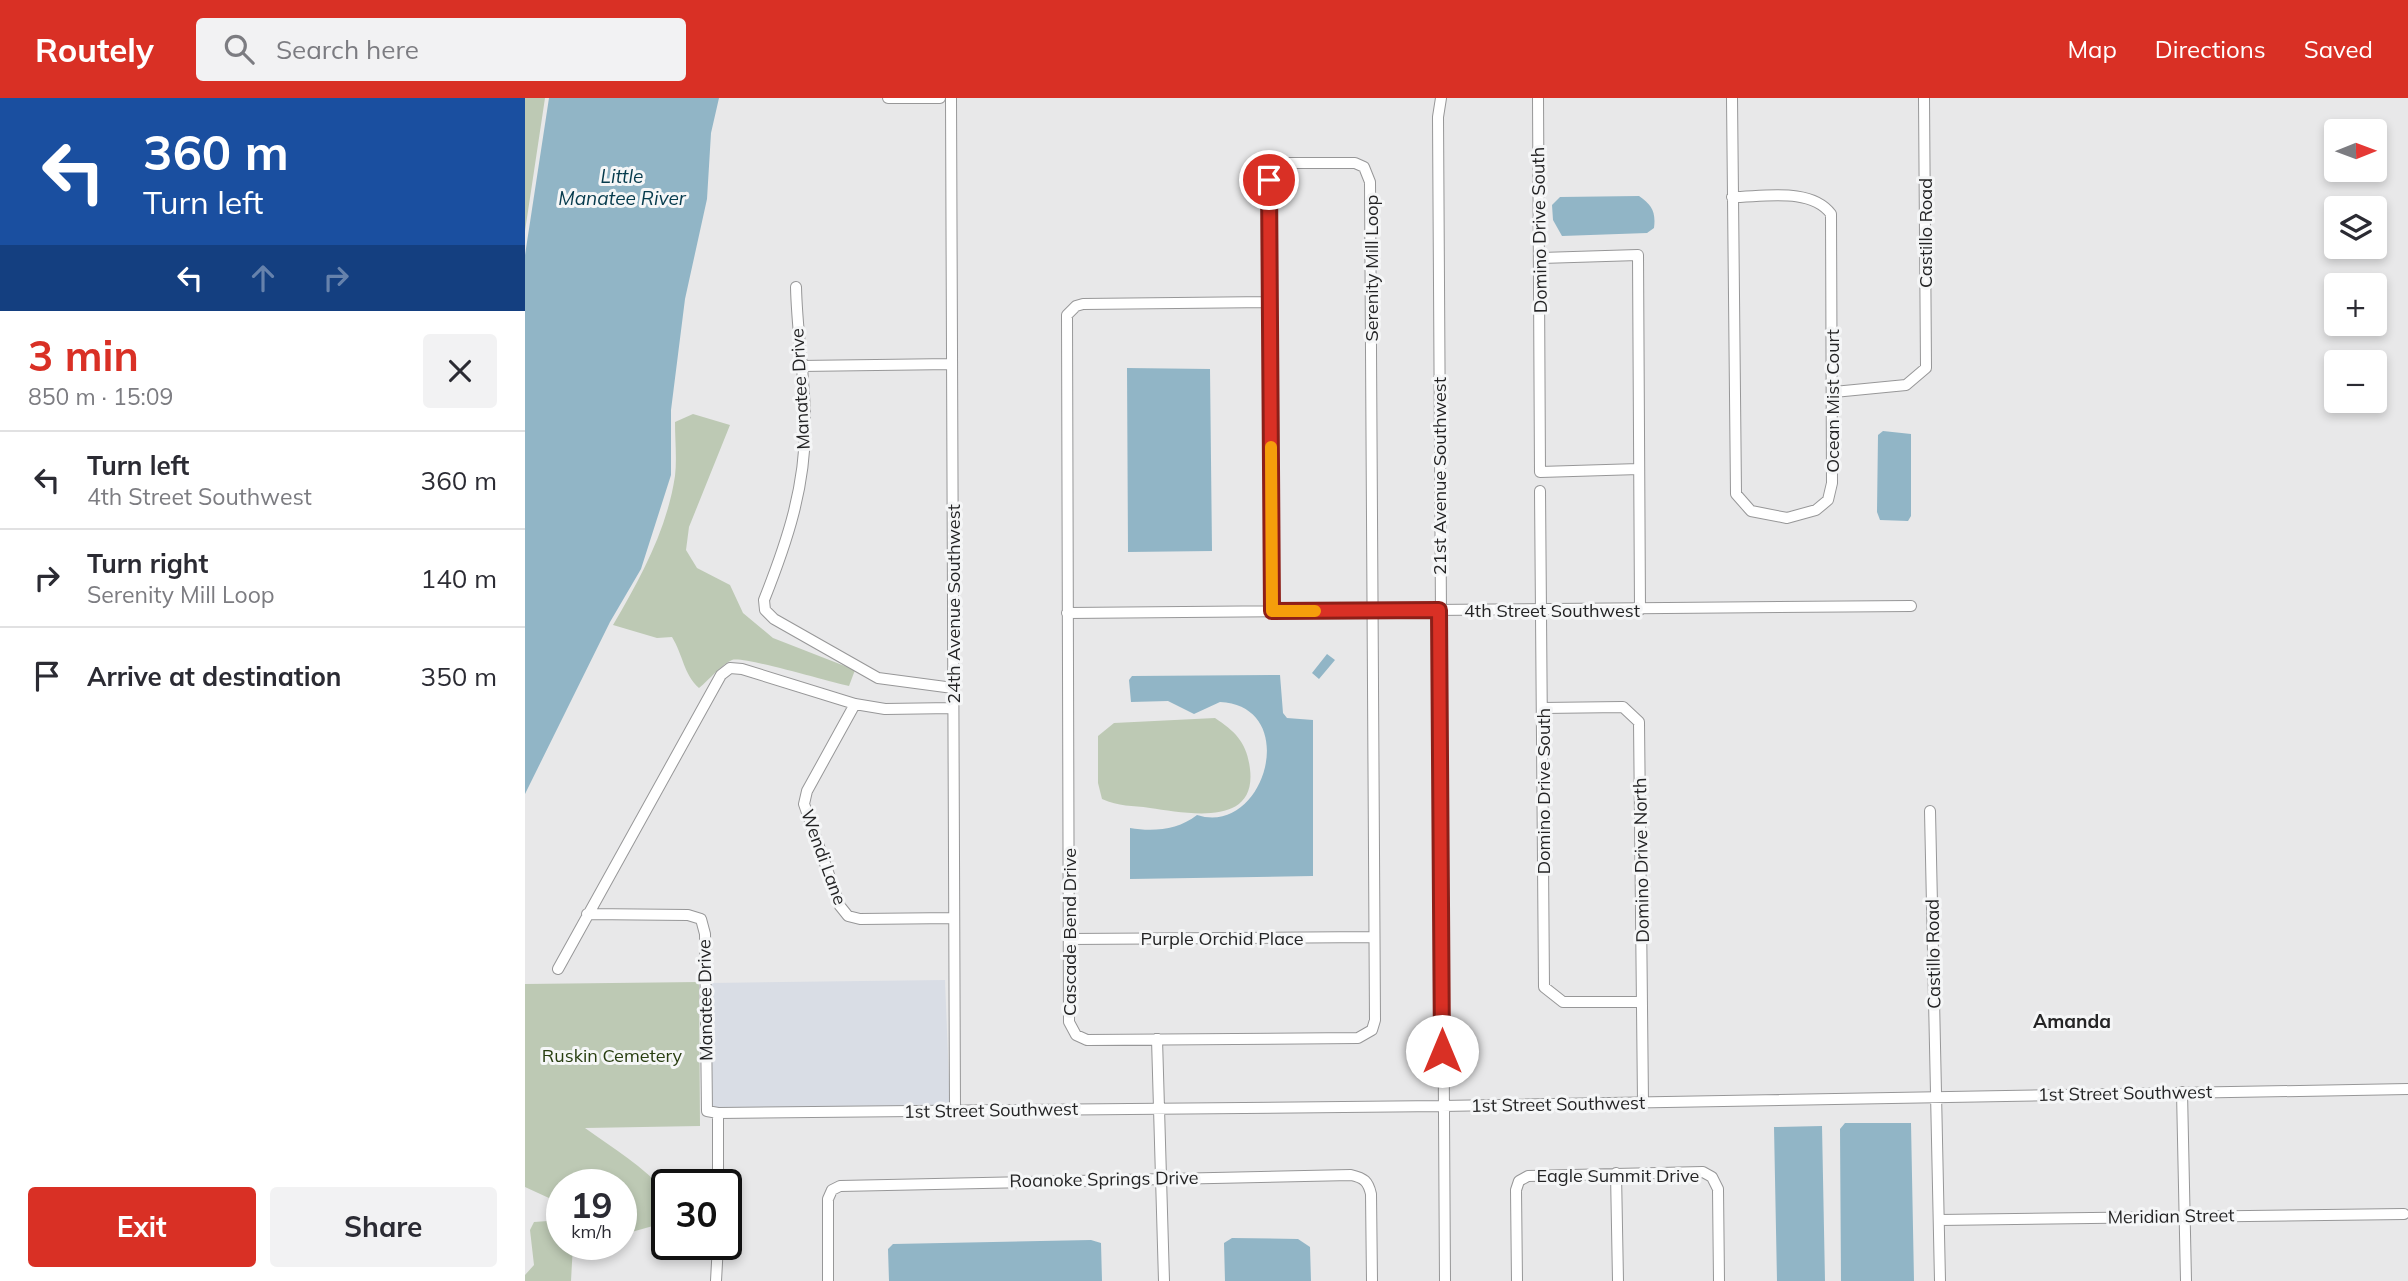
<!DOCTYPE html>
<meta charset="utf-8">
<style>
body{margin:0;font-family:Mulish,sans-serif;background:#f2f2f3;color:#2b2b33;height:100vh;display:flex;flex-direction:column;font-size:26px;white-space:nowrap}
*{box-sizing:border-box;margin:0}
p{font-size:23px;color:#7c7c81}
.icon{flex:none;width:38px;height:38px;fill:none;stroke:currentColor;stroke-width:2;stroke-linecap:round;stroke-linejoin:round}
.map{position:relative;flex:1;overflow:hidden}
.sheet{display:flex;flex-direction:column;background:#fff;width:525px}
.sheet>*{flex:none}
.hud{background:#1a4fa0;color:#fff;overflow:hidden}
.needle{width:46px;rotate:89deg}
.buttons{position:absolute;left:1799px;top:21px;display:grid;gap:14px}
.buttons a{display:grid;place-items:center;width:63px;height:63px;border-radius:7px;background:#fff;box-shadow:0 4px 10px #0003;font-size:35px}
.speed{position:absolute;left:21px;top:1071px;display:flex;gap:14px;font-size:35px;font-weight:700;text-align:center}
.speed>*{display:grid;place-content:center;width:91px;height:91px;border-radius:50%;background:#fff;box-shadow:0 4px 10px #0003;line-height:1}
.speed small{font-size:18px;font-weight:400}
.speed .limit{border:4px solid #111;border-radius:10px;background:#fff;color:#111}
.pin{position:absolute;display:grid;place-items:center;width:60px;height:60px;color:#fff;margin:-30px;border:4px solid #fff;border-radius:50%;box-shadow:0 2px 7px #0007}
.me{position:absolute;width:77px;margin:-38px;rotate:0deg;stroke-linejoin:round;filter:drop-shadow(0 0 5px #0008)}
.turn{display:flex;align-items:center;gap:24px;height:147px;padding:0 28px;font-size:32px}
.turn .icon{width:91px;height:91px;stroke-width:2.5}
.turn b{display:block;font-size:49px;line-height:60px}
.lanes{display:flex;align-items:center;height:66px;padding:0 28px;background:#0003;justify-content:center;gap:35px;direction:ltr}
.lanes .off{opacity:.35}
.round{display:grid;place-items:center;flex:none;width:74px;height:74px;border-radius:7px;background:#f2f2f3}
.head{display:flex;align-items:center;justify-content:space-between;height:119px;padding:0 28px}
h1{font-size:42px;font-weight:700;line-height:52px;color:#d93025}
.button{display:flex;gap:14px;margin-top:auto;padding:14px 28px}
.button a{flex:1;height:80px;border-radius:7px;background:#d93025;color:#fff;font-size:28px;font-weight:700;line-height:80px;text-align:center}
.button a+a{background:#f2f2f3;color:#2b2b33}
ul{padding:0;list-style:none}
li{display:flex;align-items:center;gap:21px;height:98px;padding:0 28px;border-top:2px solid #e1e1e2}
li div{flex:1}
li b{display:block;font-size:26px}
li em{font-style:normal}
header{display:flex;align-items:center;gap:42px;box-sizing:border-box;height:98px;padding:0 35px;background:#d93025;color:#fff}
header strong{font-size:33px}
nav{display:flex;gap:38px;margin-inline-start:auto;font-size:24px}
.search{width:490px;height:63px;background:#f2f2f3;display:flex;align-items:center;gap:18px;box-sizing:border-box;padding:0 24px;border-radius:7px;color:#7c7c81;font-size:26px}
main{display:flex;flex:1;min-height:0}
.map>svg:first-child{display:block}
</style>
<header>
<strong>Routely</strong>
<div class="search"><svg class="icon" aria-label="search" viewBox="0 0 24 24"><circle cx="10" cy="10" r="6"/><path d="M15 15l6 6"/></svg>Search here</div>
<nav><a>Map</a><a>Directions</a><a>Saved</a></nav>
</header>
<main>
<section class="sheet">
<div class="hud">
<div class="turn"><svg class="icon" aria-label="left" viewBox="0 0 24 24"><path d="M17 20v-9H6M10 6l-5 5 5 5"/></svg><div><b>360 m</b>Turn left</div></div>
<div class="lanes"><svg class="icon" aria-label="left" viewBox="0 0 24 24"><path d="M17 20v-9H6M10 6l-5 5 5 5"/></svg><svg class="icon off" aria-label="ahead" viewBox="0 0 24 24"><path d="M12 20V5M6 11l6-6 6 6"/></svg><svg class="icon off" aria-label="right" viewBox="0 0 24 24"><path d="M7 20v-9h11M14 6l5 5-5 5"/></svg></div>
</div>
<div class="head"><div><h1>3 min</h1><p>850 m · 15:09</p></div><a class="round"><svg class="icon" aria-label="close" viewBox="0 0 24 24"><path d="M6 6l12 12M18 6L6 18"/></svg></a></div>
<ul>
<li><svg class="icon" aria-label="left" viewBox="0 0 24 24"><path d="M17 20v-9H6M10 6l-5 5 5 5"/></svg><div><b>Turn left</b><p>4th Street Southwest</p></div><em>360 m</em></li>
<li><svg class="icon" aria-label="right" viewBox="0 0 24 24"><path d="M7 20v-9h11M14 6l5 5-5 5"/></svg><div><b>Turn right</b><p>Serenity Mill Loop</p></div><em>140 m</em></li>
<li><svg class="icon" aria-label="arrive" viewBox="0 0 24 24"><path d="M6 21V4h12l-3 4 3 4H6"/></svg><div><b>Arrive at destination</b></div><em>350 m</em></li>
</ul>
<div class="button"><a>Exit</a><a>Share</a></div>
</section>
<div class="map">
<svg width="1883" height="1183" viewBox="0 0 1883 1183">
<rect width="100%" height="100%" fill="#e8e8e9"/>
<path fill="#d9dde5" d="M420 882 425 1008 187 1010 185 885Z"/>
<path fill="#bdc9b4" d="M0 0H20L0 133Z
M168 316 205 327 164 429 161 452 172 470 205 487 218 515 248 540 330 572 324 588C304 584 219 558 207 562 197 566 184 582 174 590 159 577 158 557 147 539L132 540 88 527C115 481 142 432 150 378 152 361 150 342 150 324Z
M690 620C711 634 722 645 725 671 732 730 661 715 625 710 607 707 594 709 577 701L573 685V638L589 625Z
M174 884 175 1028 60 1030C88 1050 119 1069 142 1095V1124L96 1137V1087H37V1106L0 1089V886Z
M23 1123 36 1127 37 1146H48L46 1183H0V1177L9 1167 5 1132 9 1124Z"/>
<path fill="#91b5c6" d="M24 0H194L186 35 182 101 160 201 146 312V377L116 471 85 524 0 696V157Z
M1114 98C1127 107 1131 114 1129 130L1122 135 1037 138 1028 122 1027 107 1035 99Z
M602 270 685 271 687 453 603 454Z
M1358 333 1386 336V418L1383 423 1355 422 1352 414 1353 337Z
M802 556 810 562 794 581 787 575Z
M755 577 758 615 762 620 788 622V778L605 781V730C628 734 653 732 672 717 740 739 777 608 695 604L669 616 643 603 606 604 604 582 607 578Z
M1320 1025H1386L1389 1183H1316L1315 1031Z
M1297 1028 1300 1183H1252L1249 1029Z
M707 1140 773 1141 785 1149 786 1183H700L699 1145Z
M566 1142 576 1145 577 1183H364L363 1151 368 1146Z"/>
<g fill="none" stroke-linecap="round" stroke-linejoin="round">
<defs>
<path id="minor" d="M363 0H415
M426 0 430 1012
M916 0 913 19 920 1183
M1013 0 1015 374 1114 371
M1207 0 1211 396 1226 413 1262 420 1291 412 1303 402 1307 385 1306 116C1286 89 1238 99 1207 99
M1016 160 1113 157 1115 512
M271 189C272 235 280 280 280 324 281 388 262 444 239 502L240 512 249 521 353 580 428 590
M745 204 558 206 551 208 542 217 544 924 551 937 562 942 833 940 847 932 850 922 845 84 839 69 830 65H764L750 70 744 82 747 513
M275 268 427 266
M1309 294 1381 287 1401 270 1399 0
M1015 393 1019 889 1038 904H1117
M542 515 1386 508
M330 606 282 693 279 706 315 808 323 818 335 821 429 820
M1017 610 1098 609 1114 624 1118 1004
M1405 713 1415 1183
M62 816 163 817 176 821 180 836 182 1013 193 1015 917 1008 1883 991
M544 841 849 839
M33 871 196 577 205 570 217 571 330 606 360 611 428 610
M632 941 639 1183
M1657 994 1661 1183
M193 1015V1087
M1091 1075 1093 1183
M1414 1122 1879 1116
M191 1183 193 1146
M303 1183V1101L307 1092 315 1088 826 1077C839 1080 843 1083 846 1096L847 1183
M992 1183 991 1092 994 1083 1003 1078 1178 1074 1187 1079 1193 1091 1194 1183"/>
</defs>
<use href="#minor" stroke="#979798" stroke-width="12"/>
<use href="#minor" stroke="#fff" stroke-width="10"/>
</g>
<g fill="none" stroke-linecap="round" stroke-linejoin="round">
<defs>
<path id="route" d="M744 82 747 513 914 512 917 953"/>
</defs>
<use href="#route" stroke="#8d1f18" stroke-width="18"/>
<use href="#route" stroke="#d93025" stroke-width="12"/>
<path stroke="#f59e0b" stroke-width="12" d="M746 349 747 513H790"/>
</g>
<g text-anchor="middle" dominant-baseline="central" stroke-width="6" stroke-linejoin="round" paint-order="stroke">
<g font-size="18" fill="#242425" stroke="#f5f6f7">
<text transform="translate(1014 132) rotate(-91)">Domino Drive South</text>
<text transform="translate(1400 135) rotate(-90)">Castillo Road</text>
<text transform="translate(846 170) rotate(-90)">Serenity Mill Loop</text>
<text transform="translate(275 291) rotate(-93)">Manatee Drive</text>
<text transform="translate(1307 303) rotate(-90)">Ocean Mist Court</text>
<text transform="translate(914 378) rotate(-90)">21st Avenue Southwest</text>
<text transform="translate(428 506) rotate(-90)">24th Avenue Southwest</text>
<text x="1027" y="512">4th Street Southwest</text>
<text transform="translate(1018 693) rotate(-90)">Domino Drive South</text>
<text transform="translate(299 759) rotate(70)">Wendi Lane</text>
<text transform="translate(1116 762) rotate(-91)">Domino Drive North</text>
<text transform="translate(544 834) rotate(-90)">Cascade Bend Drive</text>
<text x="697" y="840">Purple Orchid Place</text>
<text transform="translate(1408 856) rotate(-91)">Castillo Road</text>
<text transform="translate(180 902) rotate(-91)">Manatee Drive</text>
<text transform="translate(1600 995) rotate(-1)">1st Street Southwest</text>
<text transform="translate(1033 1006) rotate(-1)">1st Street Southwest</text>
<text transform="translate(466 1012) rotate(-1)">1st Street Southwest</text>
<text x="1093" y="1077">Eagle Summit Drive</text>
<text transform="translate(579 1081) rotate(-1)">Roanoke Springs Drive</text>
<text transform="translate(1646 1118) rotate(-1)">Meridian Street</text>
</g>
<g font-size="18" fill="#273d0f" stroke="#f5f6f7">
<text x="87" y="957">Ruskin Cemetery</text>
</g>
<g font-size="19" font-style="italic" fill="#063b4d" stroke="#f5f6f7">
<text x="97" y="78">Little<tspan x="97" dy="22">Manatee River</tspan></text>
</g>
<g font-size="19" font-weight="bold" fill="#242425" stroke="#f5f6f7">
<text x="1547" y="923">Amanda</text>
</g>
</g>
</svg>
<div class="buttons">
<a><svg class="needle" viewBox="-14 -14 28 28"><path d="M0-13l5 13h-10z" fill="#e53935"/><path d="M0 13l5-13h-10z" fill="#7c7c81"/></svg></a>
<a><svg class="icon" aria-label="layers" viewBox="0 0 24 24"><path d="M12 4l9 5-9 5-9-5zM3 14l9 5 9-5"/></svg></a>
<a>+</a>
<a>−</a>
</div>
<div class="speed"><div>19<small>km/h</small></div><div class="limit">30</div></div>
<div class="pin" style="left:744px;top:82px;background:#d93025"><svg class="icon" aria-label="arrive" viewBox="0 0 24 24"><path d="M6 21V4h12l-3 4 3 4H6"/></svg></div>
<svg class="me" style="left:917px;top:953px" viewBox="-20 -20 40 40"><circle r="19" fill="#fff"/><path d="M0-13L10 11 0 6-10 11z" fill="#d93025"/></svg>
</div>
</main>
